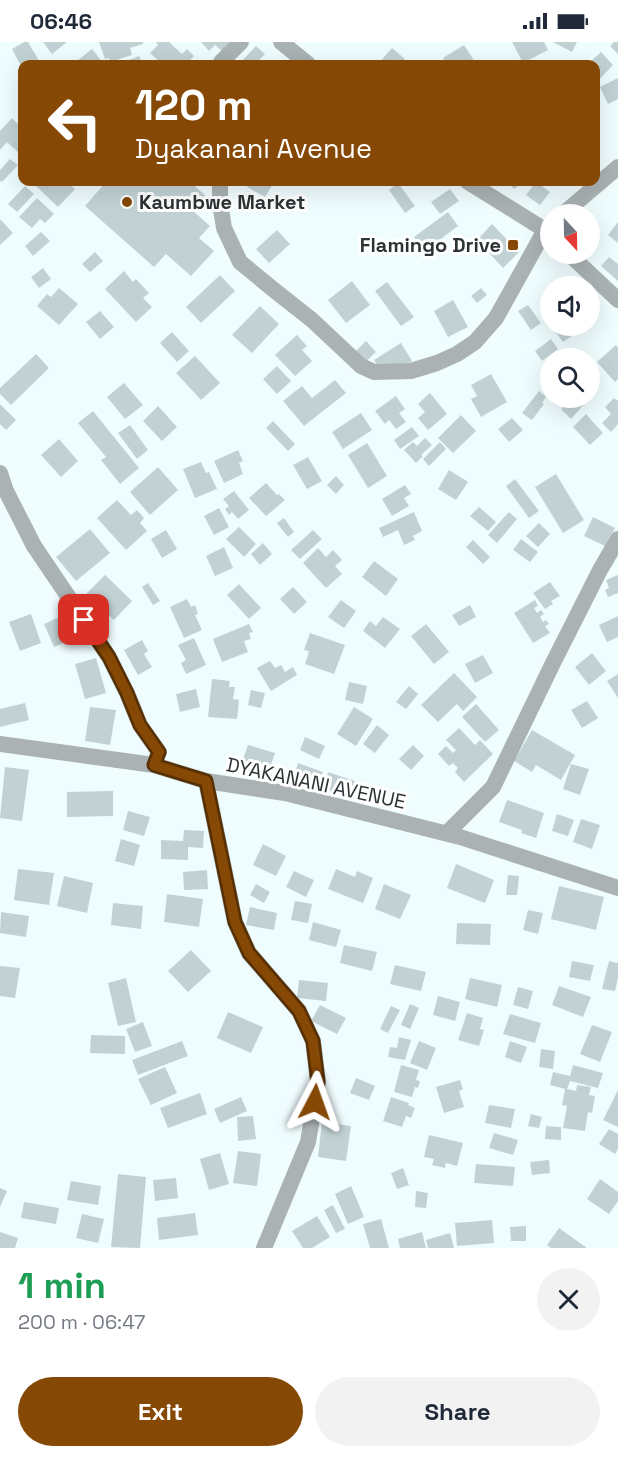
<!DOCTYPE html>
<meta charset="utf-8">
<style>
body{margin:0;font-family:"Space Grotesk",sans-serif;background:#f2f2f3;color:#1f2937;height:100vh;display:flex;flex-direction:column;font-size:22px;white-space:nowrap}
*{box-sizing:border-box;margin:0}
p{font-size:20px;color:#747a83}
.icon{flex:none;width:33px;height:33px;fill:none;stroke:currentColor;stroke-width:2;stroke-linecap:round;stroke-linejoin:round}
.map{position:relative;height:1206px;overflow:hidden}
.panel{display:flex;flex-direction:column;background:#fff;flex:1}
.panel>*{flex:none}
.top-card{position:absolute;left:18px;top:18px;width:582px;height:126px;border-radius:12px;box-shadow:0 6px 24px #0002;background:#854805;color:#fff;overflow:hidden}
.needle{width:39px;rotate:158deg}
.tools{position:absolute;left:540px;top:162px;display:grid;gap:12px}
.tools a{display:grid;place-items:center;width:60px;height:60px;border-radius:50%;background:#fff;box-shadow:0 6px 24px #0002;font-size:30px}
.pin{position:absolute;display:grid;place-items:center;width:51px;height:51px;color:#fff;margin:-26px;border-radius:12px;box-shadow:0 3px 9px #0006}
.me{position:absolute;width:66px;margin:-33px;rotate:4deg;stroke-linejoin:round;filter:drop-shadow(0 0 4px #0008)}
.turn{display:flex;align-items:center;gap:21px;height:126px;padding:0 18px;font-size:27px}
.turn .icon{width:78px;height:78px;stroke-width:2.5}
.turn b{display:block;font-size:42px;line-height:51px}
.round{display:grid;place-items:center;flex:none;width:63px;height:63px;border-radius:32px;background:#f2f2f3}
.overview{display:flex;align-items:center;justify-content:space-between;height:102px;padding:0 18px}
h1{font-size:36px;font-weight:700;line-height:45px;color:#1e9e55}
.cta{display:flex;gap:12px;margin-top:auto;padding:12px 18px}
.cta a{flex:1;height:69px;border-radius:36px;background:#854805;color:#fff;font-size:24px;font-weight:700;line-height:69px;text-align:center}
.cta a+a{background:#f2f2f3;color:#1f2937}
.status{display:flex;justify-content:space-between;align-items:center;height:42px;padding:0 30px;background:#fff;direction:ltr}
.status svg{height:16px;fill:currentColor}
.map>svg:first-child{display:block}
</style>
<div class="status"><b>06:46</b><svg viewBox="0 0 49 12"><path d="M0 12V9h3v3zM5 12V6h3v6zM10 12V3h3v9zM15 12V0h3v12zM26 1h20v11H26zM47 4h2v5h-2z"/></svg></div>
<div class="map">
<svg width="618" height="1206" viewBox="0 0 618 1206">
<rect width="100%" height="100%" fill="#f0fdff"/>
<path fill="#c2d2d4" d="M24 0H28L41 22H22V26L12 7Z
M43 0H67L52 12Z
M99 0H143V2L130 6 132 13 110 20 109 16 105 17Z
M156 0H169L182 12 187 7 194 14 189 19 193 22H162L150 11 158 3Z
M201 0H233L223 10 215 3 209 9Z
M512 0H544L548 8 523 21Z
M553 0H577L572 10Z
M614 0H618V12L610 4Z
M464 3 475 20 471 22H447L443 16Z
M256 4 265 12 255 22H239Z
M392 6 405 17 401 21 403 22H378Z
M92 7 104 22H73Z
M601 10 613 23 596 41V22H588Z
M139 14 143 22H120Z
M618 36V57L608 62 600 45Z
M12 76 22 86V114L7 100 0 108V89Z
M10 117 18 123 2 140 0 139V128Z
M38 140H67L75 147 58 165 35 143Z
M106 140H190L206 154 193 169 210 184 199 196 214 209 191 234 166 212 154 225 85 164Z
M250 140H274L265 155 247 145Z
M507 140H523L514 147Z
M536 140 550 150 540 163 526 153Z
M398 141 415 164 405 171 389 148Z
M25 144 34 152 17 170 8 162Z
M450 147 459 159 440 172 431 160Z
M37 156 54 172 45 181 40 177 32 186 19 175Z
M448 170 458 184 425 209 414 195Z
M0 177 13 191 0 203Z
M618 180V201L608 193Z
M492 182 519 210 503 226 477 198Z
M277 188 290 202 269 221 256 207Z
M41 190 50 199 33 214 25 204Z
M95 210 103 219 90 230 82 222Z
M609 215 618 222V239L601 224Z
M43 226 51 237 39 246 31 235Z
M124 229 133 240 136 237 149 251 143 256 152 265 136 280 105 247Z
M220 233 235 249 201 281 186 265Z
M352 239 370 263 346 281 328 258Z
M387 240 414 275 401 284 375 249Z
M59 246 78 262 59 283 37 264 47 252 51 255Z
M481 246 487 253 477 261 471 254Z
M453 258 468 285 448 295 434 269Z
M528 263 541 281 531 288 518 269Z
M260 264 279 282 252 311 232 293Z
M100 269 114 285 100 297 86 280Z
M551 284H576L580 288 563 300Z
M172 290 189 309 177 320 160 301Z
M297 293 307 304 302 308 312 319 295 334 275 313Z
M551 297 558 307 542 319 535 309Z
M366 299 376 310 359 326 349 316Z
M401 301 412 319 385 336 374 318Z
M616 303 618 306V337L615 340 597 320Z
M36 312 49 326 11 363 0 352V346Z
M195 314 220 341 201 358 176 331Z
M550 323V342L541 332Z
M277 324 291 339 277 352 263 337Z
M491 332 507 360 481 375 471 357 477 354 471 343Z
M335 338 346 351 304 384 283 359 302 344 312 356Z
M124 341 143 363 125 377 107 355Z
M539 349 546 355 542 361 544 362 532 378 522 371Z
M430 351 447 372 428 388 418 376 425 370 418 362Z
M396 354 405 367 399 371 406 380 396 387 389 378 385 382 375 369Z
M567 356H583L587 359 571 377 561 367 567 361 564 359Z
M614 356 618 359V382L611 390 602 381 611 372 605 365Z
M0 362 16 378 6 388 0 382Z
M158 364 177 385 162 399 143 379Z
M93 369 139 426 120 442 101 418 106 415 78 381Z
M361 371 372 388 343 407 332 390Z
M586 372 603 391 590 403 573 385Z
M461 373 476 389 453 411 438 396Z
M512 376 523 388 509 400 498 387Z
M273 379 295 402 288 409 266 386Z
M130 383 148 408 137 417 118 391Z
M412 385 419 394 400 407 394 398Z
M425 396 432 403 421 413 423 414 416 421 404 408 413 400 417 404Z
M59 397 78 419 61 435 41 413Z
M440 400 446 407 429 424 423 417Z
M367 401 387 434 368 446 348 413Z
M238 408 243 419 239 421 243 432 224 441 214 419Z
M308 415 322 439 307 447 293 423Z
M201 420 206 431 209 430 217 447 195 456 183 427Z
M158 425 178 448 150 473 130 450Z
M449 428 468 440 456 458 438 447Z
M556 432 584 478 563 491 535 445Z
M336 434 344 443 336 452 327 443Z
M515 437 539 469 529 476 506 444Z
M266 441 277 453 279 452 285 458 266 474 249 456Z
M405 443 411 452 404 456 409 464 392 474 382 457Z
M234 449 249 468 238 477 232 470 229 473 225 467 229 464 223 457Z
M117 458 131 473 137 468 144 476 140 481 147 489 126 508 97 476Z
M479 465 496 480 488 489 470 474Z
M219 466 229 485 214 493 204 474Z
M414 470 422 489 413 494 415 498 404 503 398 488 383 495 379 486Z
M509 470 517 477 497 501 488 493Z
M593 475 615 486 605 504 584 494Z
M284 476 294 490 288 495 277 481Z
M539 481 550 492 538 505 526 494Z
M239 485 256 502 244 515 226 497Z
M90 487 110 511 76 539 56 515Z
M166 488 177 507 162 516 151 497Z
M313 488 322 497 300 517 291 508Z
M521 497 538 510 530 520 513 508Z
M473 498 490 515 483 522 466 505Z
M263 501 272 512 260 523 251 512Z
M224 505 233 526 215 534 206 514Z
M318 506 326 515 333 508 342 518 335 524 342 532 326 546 303 521Z
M374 519 398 537 386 554 362 535Z
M105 533 132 559 114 578 86 552Z
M618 533V551L608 555 605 548 609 546 606 538Z
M550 540 560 554 551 559 553 562 545 567 533 551Z
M148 541 160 559 153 563 142 545Z
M239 542 261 566 249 577 227 553Z
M293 545 307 560 294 572 280 557Z
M187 557 191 565 195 563 198 572 195 573 202 588 184 596 170 565Z
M341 558 356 569 344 586 328 575Z
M535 558 538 564 534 566 537 571 541 568 544 572 540 575 543 580 546 578 549 582 545 584 550 591 533 601 514 571Z
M470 563 476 575 459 584 452 573Z
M31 572 41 601 20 609 9 580Z
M64 573 75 596 54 605 44 582Z
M618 574V595L607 600 599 583Z
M383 575 400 587 385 606 363 589 370 579 376 584Z
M249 582 253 590 249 591 251 597 244 599 248 610 222 620 213 597Z
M426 582 449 610 434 622 411 594Z
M310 591 345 603 334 632 305 622 309 609 304 608Z
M194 596 206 623 186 632 181 621 186 618 178 603Z
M142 598 148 609 144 612 152 625 138 633 124 608Z
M592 611 606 629 589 643 575 625Z
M483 613 493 631 475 641 465 622Z
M96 616 106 651 85 657 75 622Z
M270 619 275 626 281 623 285 630 293 625 297 633 271 649 257 626Z
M454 631 477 655 463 669 457 662 438 680 421 663Z
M618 632V656L607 639Z
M212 637 230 639 229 645H235L233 657 239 658 237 677 208 675Z
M349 640 367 644 363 662 345 658Z
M409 644 418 652 406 667 396 660Z
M196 647 200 665 180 670 176 652Z
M251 648 265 651 261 666 248 663Z
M587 659 598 676 582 686 571 668Z
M25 661 29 678 0 685V667Z
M476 662 499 688 485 700 462 675Z
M90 665 116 668 110 703 85 699Z
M354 665 373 677 356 704 337 692Z
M377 683 389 693 375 711 363 702Z
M459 686 475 703 480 698 493 712 464 740 455 730 458 726 453 721 449 724 438 712 446 704 453 711 456 708 446 698Z
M532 688 575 713 561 738 536 723 532 730 514 719Z
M305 695 325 704 319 717 300 708Z
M248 703 275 711 267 734 240 726Z
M413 703 424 714 411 728 399 717Z
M298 721 323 730 318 746 293 737Z
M571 722 589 727 580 753 563 747Z
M5 725 29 728 22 779 0 776Z
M328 730 355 739 350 756 323 747Z
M113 749V774L67 775V750Z
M507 758 544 771 536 796 521 791 522 788 499 780Z
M128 769 150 775 144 794 123 788Z
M557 772 574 778 568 794 552 789Z
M581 777 600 783 592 807 573 800Z
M184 788 204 789 203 806 188 805V818L161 817V798L183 799Z
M121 797 140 803 134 824 115 819Z
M263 802 286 814 276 834 253 823Z
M456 822 494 838 485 861 447 846Z
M18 827 54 831 49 863 14 858Z
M336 827 355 835 357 829 373 836 363 861 328 847Z
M207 828 208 847 184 848 183 830Z
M294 829 314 838 306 855 286 845Z
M508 833 519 834 517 853H506Z
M64 834 93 841 87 871 57 864Z
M256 842 270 850 264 861 250 853Z
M384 842 411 853 400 877 375 867Z
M559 844 604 855 596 888 551 877Z
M167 852 203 857 199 885 164 880Z
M295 859 312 862 308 881 291 878Z
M113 861 143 864 141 887 111 883Z
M250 865 277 871 274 888 246 883Z
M528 868 543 871 538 892 523 888Z
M1 870 29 874 26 895 0 891Z
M313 880 341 888 336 905 309 898Z
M457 881 491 882 490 903 456 902Z
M344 903 377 910 372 929 340 921Z
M191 908 211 929 188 950 168 929Z
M572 919 594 923 590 939 569 935Z
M609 919 618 921V936L615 949 602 947Z
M395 923 426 930 421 949 390 942Z
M0 924 20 926 15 956 0 954Z
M126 936 136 980 118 984 108 941Z
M470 936 502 943 497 965 465 957Z
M299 938 328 941 326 959 297 956Z
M559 944 591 955 583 975 552 963Z
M518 945 533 949 528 967 513 963Z
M438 954 460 960 455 979 433 973Z
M410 962 419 966 410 987 401 983Z
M320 963 346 976 337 992 311 979Z
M391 964 400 968 388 991 380 987Z
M228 970 263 985 251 1011 217 996Z
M467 971 483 976 480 987 484 988 479 1004 458 998Z
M510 972 541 981 535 1001 503 992Z
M143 980 152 1004 135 1010 126 987Z
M592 983 612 990 600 1020 580 1012Z
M91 993 125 994V1012L90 1011Z
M399 995 411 998 405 1018 388 1015 390 1005 397 1006Z
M182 999 188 1014 138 1033 132 1018Z
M419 999 436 1006 427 1028 410 1021Z
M510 999 527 1005 521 1021 505 1015Z
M541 1007 555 1009 553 1027 539 1025Z
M401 1023 419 1028 416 1038 420 1039 418 1046 415 1045 412 1055 394 1050Z
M573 1023 603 1031 598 1046 570 1039 567 1047 576 1049 577 1043 591 1045 589 1053 595 1054 592 1071 588 1070 585 1089 563 1086 567 1064 562 1063 565 1047 550 1043 553 1030 570 1034Z
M165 1025 177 1051 151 1063 138 1037Z
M356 1036 375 1044 369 1058 350 1051Z
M460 1038 463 1047 459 1049 464 1065 444 1071 436 1045Z
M618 1048V1085L603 1078Z
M200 1051 207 1072 168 1086 160 1066Z
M241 1055 247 1069 220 1081 214 1067Z
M391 1055 409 1061 408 1063 415 1066 411 1076 406 1074 402 1085 383 1079Z
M489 1063 515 1067 511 1086 485 1081Z
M531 1072 542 1075 539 1086 528 1084Z
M253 1074 256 1097 238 1099 237 1075Z
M322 1080 351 1084 346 1119 318 1115Z
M546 1084 561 1085V1098L545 1097Z
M609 1087 618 1092V1107L615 1112 599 1102Z
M494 1091 518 1098 513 1113 489 1106Z
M429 1093 463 1101 457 1124 446 1121 445 1126 432 1123 434 1117 424 1115Z
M238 1109 261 1112 257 1144 233 1141Z
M220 1111 229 1142 209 1148 200 1117Z
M549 1118 550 1131 532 1133 530 1120Z
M476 1122 515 1125 513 1144 474 1141Z
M403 1126 409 1143 397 1147 391 1131Z
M118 1132 146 1135 140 1206 111 1205Z
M176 1136 178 1156 155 1159 153 1138Z
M600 1137 618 1150V1159L609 1172 587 1157Z
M71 1139 101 1144 98 1163 67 1158Z
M351 1144 364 1175 348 1182 335 1152Z
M0 1146 7 1149 0 1165Z
M416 1149 428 1151 426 1166 415 1165Z
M24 1160 59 1166 56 1182 21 1176Z
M333 1163 345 1187 336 1191 324 1168Z
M195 1171 198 1193 159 1198 157 1176Z
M82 1172 104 1177 98 1201 76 1196Z
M317 1174 330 1195 312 1206H303L292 1189Z
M381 1177 389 1206H370L363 1182Z
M492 1178 494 1201 457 1204 455 1181Z
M526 1184V1199H511L510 1185Z
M559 1186 587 1206H551L547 1203Z
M0 1190 18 1196 15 1206H0Z
M422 1190 426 1206H400L398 1197Z
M450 1191 454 1206H428L426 1198Z"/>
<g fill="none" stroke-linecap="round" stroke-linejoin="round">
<path stroke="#abb2b3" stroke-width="16" d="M220 22 222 19 241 0
M220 140V161L224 186 240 220 274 248 312 278 361 324 374 330 411 329 437 321 457 312 475 300 496 276 545 188 550 183
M563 172 618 125
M0 431 6 449 34 504 109 615 127 651 140 683 159 710 154 723
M0 702 154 723 206 739 285 751 460 795 618 846
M206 739 235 880 249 911 299 969 313 999 318 1040 308 1100 264 1206
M447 791 493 745 553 621 600 528 618 497"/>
<path stroke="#abb2b3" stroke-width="16" d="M281 0 308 22
M468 140 545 188 550 193
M569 212 618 258"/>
</g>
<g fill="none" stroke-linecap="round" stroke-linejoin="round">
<defs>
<path id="route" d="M84 578 109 615 127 651 140 683 159 710 154 723 206 739 235 880 249 911 299 969 313 999 318 1040 315 1060"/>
</defs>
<use href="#route" stroke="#562f03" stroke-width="15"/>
<use href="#route" stroke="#854805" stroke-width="10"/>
</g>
<g fill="#854805" stroke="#fff" stroke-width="2">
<circle cx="127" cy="160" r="6"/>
<rect x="507" y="197" width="12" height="12" rx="3"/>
</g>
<g text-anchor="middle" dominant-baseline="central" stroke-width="6" stroke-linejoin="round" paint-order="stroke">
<g font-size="20" font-weight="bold" fill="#2c3334" stroke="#fff" text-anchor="start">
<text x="139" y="160">Kaumbwe Market</text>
<text x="501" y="203" text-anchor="end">Flamingo Drive</text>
</g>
<g font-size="20" fill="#2c3334" stroke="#fff">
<text transform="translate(316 741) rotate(12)">DYAKANANI AVENUE</text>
</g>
</g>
</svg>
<div class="tools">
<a><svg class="needle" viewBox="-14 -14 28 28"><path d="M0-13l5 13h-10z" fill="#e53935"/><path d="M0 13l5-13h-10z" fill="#747a83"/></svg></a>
<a><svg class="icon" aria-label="sound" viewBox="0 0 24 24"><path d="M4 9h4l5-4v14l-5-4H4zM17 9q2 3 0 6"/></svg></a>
<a><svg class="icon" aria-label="search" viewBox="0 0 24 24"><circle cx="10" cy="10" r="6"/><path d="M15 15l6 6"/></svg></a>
</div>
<div class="pin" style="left:84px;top:578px;background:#d93025"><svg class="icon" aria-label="arrive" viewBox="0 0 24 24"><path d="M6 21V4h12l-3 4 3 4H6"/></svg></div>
<svg class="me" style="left:315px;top:1060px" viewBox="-20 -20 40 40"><path d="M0-17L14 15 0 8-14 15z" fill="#854805" stroke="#fff" stroke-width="4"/></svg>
<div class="top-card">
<div class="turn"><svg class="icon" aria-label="left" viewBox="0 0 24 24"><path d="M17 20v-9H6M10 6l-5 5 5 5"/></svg><div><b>120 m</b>Dyakanani Avenue</div></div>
</div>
</div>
<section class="panel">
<div class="overview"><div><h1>1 min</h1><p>200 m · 06:47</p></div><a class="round"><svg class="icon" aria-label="close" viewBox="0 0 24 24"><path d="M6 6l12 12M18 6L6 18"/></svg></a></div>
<div class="cta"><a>Exit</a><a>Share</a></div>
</section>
